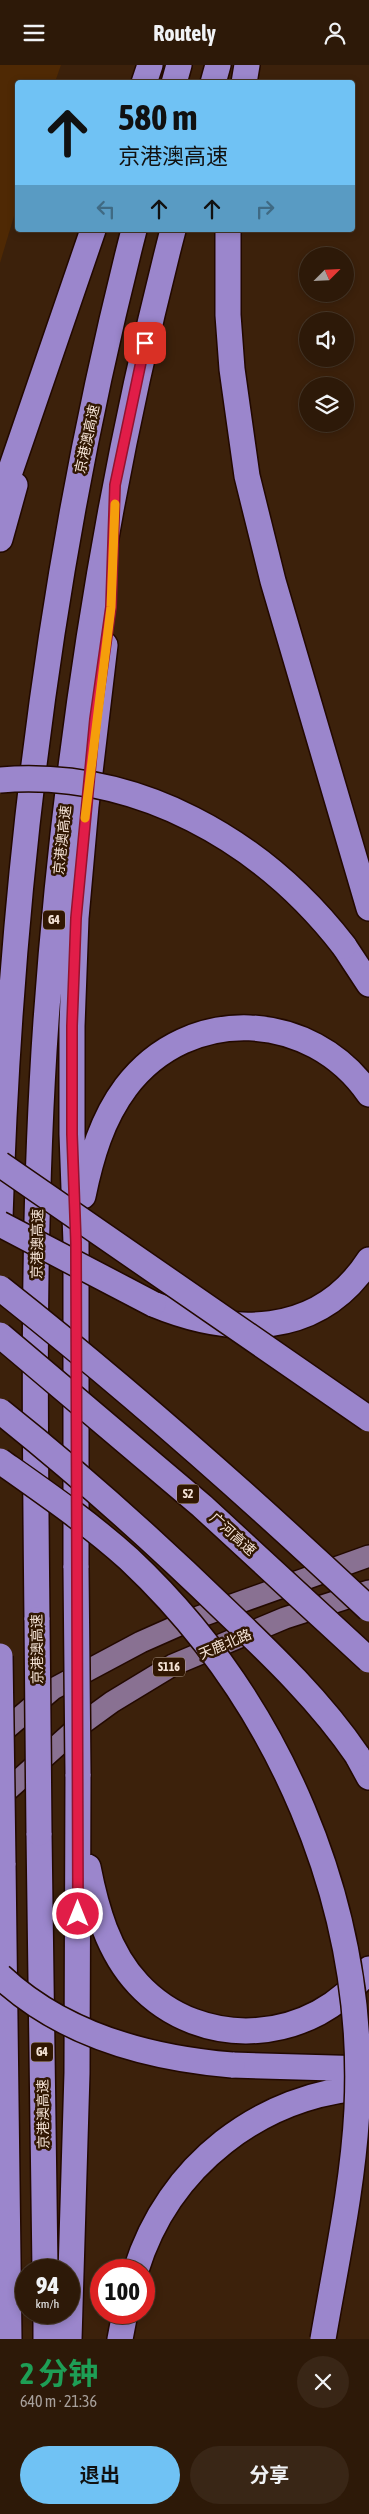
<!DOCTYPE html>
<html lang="zh">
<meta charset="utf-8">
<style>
body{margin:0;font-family:"Asap Condensed","Noto Sans SC",sans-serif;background:#392616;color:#f1f3f6;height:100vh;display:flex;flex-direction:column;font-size:19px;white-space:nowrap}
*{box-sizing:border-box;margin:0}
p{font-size:16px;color:#a7a09c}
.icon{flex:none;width:28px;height:28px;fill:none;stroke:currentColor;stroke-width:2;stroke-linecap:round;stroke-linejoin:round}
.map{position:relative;height:2274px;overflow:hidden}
.drawer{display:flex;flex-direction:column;background:#2d1908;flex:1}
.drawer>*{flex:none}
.top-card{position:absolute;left:15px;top:15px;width:340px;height:152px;border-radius:5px;box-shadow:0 2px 8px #0003,0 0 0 1px #483829;background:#70c2f4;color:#111;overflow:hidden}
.needle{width:32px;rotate:66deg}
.controls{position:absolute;left:299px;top:182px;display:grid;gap:10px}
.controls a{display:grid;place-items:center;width:55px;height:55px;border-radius:50%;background:#2d1908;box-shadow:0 2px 8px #0003,0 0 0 1px #483829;font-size:25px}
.speed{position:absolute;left:15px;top:2194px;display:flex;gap:10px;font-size:25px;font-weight:700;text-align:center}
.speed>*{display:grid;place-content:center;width:65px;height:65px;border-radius:50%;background:#2d1908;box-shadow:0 2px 8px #0003,0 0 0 1px #483829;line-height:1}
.speed small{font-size:12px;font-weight:400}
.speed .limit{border:8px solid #d22;background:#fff;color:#111}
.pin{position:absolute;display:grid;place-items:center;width:42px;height:42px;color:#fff;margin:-21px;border-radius:10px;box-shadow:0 2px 8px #0006}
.me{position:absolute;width:55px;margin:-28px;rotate:0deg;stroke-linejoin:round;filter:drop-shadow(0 0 4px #0008)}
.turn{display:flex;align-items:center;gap:18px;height:105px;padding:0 20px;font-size:22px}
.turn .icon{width:65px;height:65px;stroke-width:2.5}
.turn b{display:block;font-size:35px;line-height:42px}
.lanes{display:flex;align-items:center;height:48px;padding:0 20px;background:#0003;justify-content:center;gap:25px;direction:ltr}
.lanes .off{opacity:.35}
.round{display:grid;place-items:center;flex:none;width:52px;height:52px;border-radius:26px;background:#392616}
.head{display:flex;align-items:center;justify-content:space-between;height:85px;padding:0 20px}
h1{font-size:30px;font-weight:700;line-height:38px;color:#1e9e55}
.button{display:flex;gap:10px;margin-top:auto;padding:10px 20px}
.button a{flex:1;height:58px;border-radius:30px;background:#70c2f4;color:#111;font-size:20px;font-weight:700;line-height:58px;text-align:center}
.button a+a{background:#392616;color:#f1f3f6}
header{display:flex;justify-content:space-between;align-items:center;height:65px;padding:0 20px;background:#2d1908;font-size:22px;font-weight:700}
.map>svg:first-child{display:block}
</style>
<header><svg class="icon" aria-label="menu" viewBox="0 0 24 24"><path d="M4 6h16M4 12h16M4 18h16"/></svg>Routely<svg class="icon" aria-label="person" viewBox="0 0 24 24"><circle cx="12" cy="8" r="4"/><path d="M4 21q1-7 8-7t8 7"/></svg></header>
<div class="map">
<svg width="369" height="2274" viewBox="0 0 369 2274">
<rect width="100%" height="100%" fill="#3c210b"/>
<path fill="#4f2904" d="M0 0H61L55 17 18 18 17 141 0 198Z"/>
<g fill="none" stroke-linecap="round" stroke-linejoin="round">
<defs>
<path id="primary" d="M0 1669 53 1624 141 1577 193 1554 369 1491
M0 1732 79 1661 112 1637 173 1600 285 1553 369 1526"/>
<path id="motorway" d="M144 18 150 0
M174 18 179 0
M213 18 218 0
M244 18 247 0
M228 165V250L232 304 247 411 273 516 369 843
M0 436 93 165
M0 474 15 420
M344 881 369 919
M83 1131C91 1092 102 1054 126 1022 189 939 311 945 369 1029
M0 1153C10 820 51 488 134 165
M153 1239C230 1271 318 1274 369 1195
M76 1503V1178L72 1069V961L76 853 86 741 105 580
M37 1555C35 1356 32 1155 46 956 65 690 106 424 173 165
M357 1690 369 1712
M39 1768 45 2205
M3 1798 9 2274
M88 1802C96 1843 108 1887 138 1919 202 1988 314 1979 369 1904
M232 2000 369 2004
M136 2205C168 2101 260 2029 369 2022
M46 2248V2274
M69 2274 77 2008 78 1709
M120 2274 125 2248"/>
</defs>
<use href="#primary" stroke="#220900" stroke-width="24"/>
<use href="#motorway" stroke="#220900" stroke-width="28"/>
<use href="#primary" stroke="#897192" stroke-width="21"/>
<use href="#motorway" stroke="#9b86cc" stroke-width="25"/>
<defs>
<path id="motorway-bridge" d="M0 715C137 704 262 775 344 881
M0 1099 369 1354
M0 1159 153 1239
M0 1223C128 1324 250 1432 369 1544
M0 1270 202 1441 369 1595
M0 1346C79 1409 155 1477 227 1547 273 1591 321 1637 357 1690
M0 1396C44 1427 89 1458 129 1494 278 1634 367 1838 357 2044 353 2121 336 2198 323 2274
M76 1503 78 1709
M37 1555 39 1768
M0 1591 3 1798
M0 1911C63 1970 147 1993 232 2000"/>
</defs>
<use href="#motorway-bridge" stroke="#220900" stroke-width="28" stroke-linecap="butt"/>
<use href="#motorway-bridge" stroke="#9b86cc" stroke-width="25"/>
</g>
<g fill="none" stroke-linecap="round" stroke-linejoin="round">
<defs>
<path id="route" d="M78 1849 76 1178 72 1069V961L76 853 95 654 111 542 115 420 145 278"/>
</defs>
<use href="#route" stroke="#92132f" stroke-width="12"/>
<use href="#route" stroke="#e11d48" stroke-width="9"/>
<path stroke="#f59e0b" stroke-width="9" d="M85 753 111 542 115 439"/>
</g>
<g text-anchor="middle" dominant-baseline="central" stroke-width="5" stroke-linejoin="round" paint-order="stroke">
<g fill="#311702" stroke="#baa696" stroke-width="1">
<rect x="43" y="845.5" width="22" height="19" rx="4"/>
<rect x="177" y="1419.5" width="22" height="19" rx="4"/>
<rect x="153" y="1592.5" width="32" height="19" rx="4"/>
<rect x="31" y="1977.5" width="22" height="19" rx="4"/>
</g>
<g font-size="12" font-weight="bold" fill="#f5e3d6">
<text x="54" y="855">G4</text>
<text x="188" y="1429">S2</text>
<text x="169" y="1602">S116</text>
<text x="42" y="1987">G4</text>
</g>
<g font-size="14" fill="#f5e3d6" stroke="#311702">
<text transform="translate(87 374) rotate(-78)">京港澳高速</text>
<text transform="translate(62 775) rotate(-84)">京港澳高速</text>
<text transform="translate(37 1179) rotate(-89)">京港澳高速</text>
<text transform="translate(233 1469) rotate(42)">广河高速</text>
<text transform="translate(225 1579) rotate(-23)">天鹿北路</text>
<text transform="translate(37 1584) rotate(-91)">京港澳高速</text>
<text transform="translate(43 2049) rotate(-91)">京港澳高速</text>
</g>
</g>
</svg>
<div class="controls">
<a><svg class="needle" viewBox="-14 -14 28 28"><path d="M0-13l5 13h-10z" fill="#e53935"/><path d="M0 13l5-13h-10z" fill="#a7a09c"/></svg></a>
<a><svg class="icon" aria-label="sound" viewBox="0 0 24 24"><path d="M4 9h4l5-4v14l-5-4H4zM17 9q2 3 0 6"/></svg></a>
<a><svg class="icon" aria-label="layers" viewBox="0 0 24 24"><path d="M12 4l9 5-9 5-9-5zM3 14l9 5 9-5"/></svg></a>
</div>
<div class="speed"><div>94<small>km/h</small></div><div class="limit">100</div></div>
<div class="pin" style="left:145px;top:278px;background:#d93025"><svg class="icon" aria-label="arrive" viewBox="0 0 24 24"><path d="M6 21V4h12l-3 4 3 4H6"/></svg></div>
<svg class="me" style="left:78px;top:1849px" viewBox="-20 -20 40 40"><circle r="17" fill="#e11d48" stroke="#fff" stroke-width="3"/><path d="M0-11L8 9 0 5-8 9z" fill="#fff"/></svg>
<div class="top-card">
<div class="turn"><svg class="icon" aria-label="ahead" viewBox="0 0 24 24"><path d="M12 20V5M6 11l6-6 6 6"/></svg><div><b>580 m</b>京港澳高速</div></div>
<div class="lanes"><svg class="icon off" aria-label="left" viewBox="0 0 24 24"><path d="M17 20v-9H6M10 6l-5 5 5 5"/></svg><svg class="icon" aria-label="ahead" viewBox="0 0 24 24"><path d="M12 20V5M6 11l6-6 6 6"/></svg><svg class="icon" aria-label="ahead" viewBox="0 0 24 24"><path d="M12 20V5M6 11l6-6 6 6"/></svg><svg class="icon off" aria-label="right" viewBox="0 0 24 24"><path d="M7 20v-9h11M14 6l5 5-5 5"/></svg></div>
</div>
</div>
<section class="drawer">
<div class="head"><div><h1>2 分钟</h1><p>640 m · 21:36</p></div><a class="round"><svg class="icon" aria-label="close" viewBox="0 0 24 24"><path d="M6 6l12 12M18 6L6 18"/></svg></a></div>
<div class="button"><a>退出</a><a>分享</a></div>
</section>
